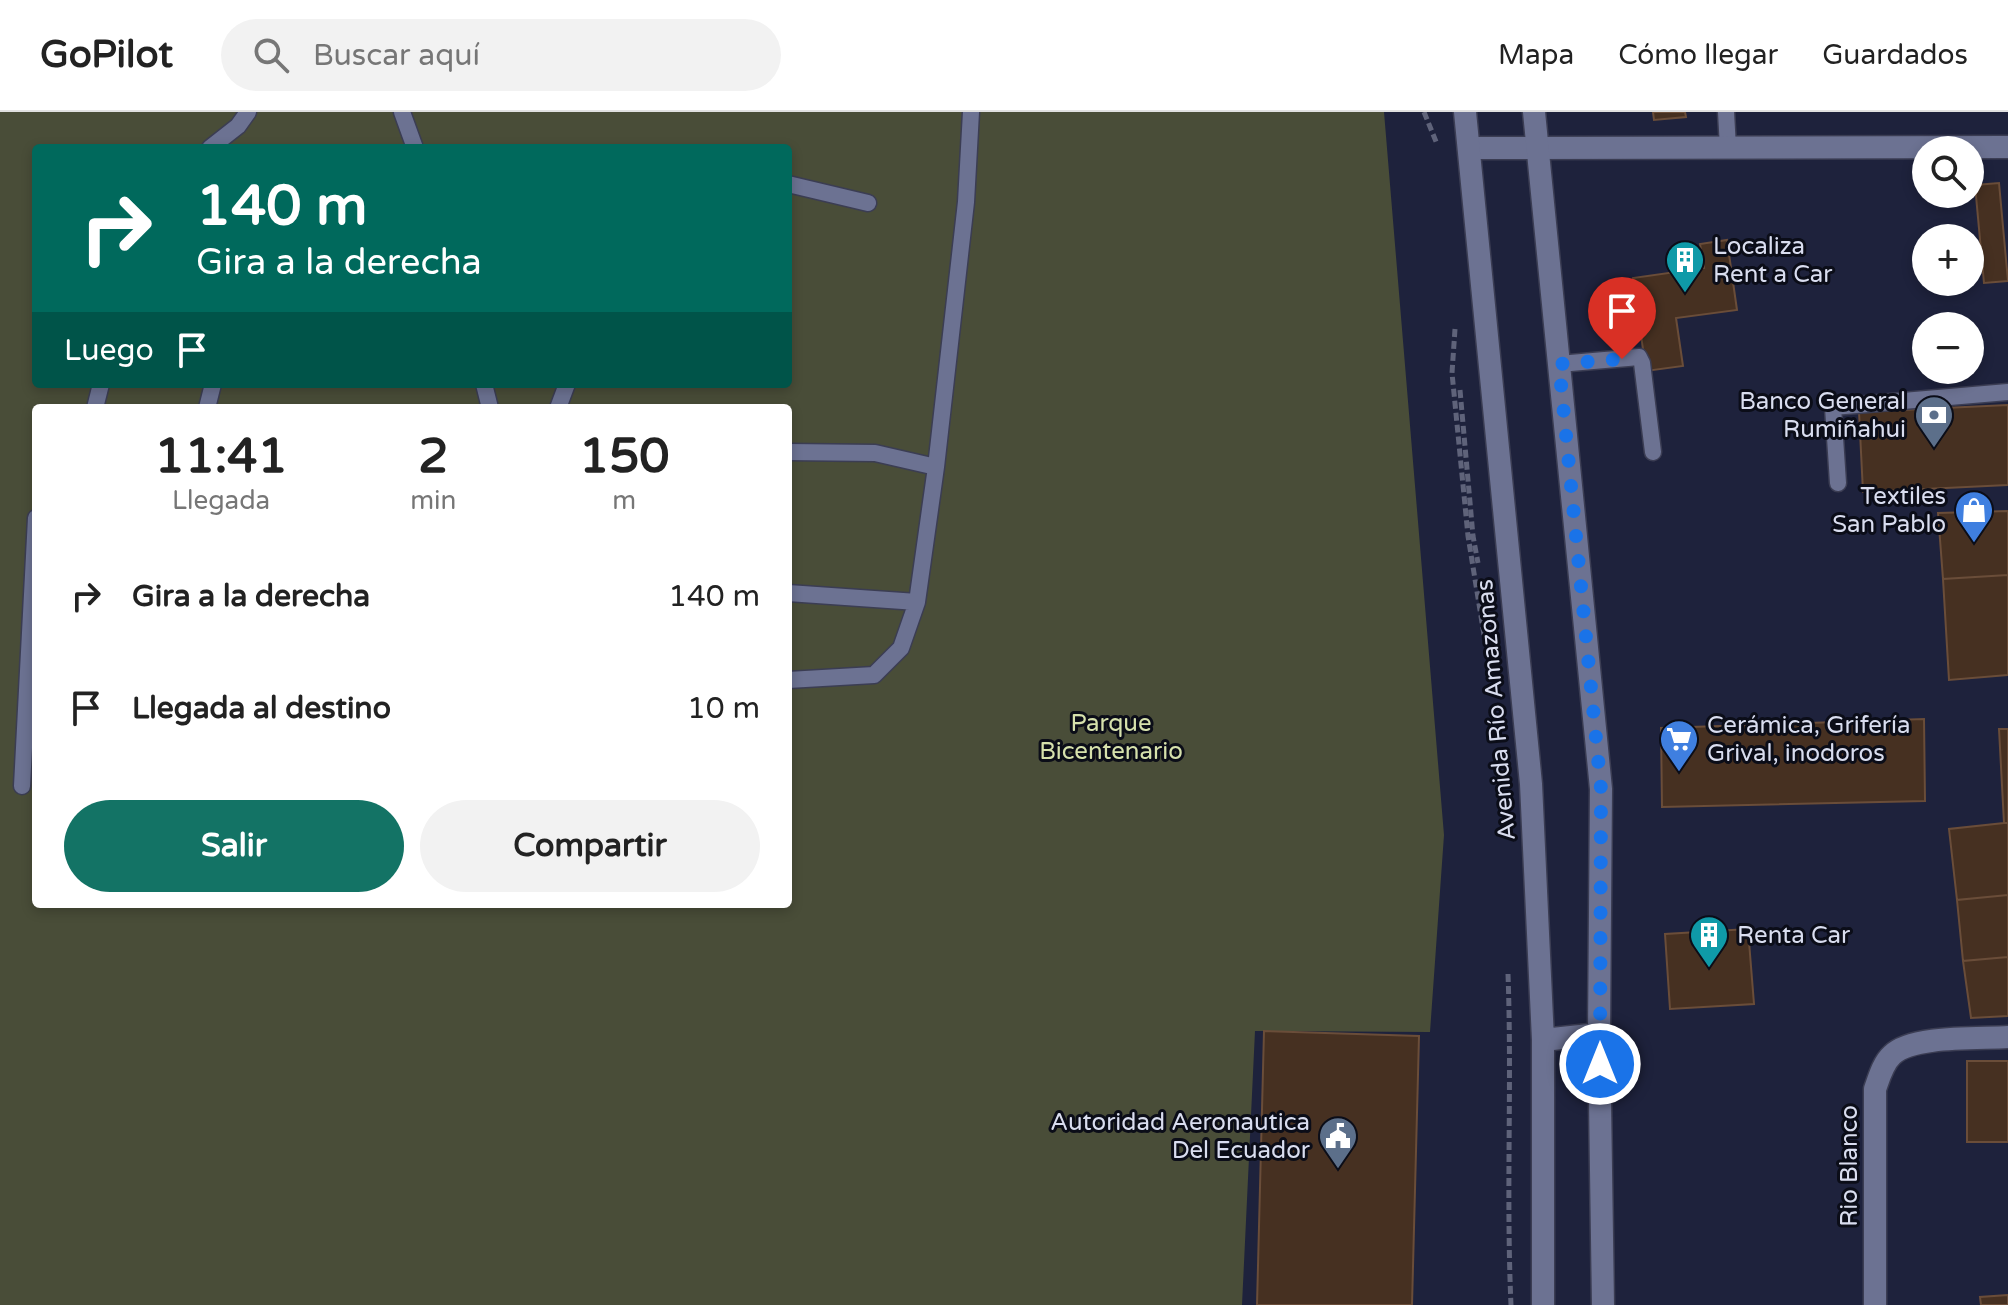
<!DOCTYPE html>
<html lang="es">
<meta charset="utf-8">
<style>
body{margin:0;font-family:"Varela Round",sans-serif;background:#f2f2f2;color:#222;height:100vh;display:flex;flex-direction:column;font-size:30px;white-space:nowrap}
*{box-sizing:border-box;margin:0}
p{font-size:26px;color:#767676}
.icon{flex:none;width:44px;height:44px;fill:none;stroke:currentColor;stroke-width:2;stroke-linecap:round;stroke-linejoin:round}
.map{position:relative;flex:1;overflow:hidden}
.drawer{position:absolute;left:32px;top:292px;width:760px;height:504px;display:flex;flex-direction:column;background:#fff;border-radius:8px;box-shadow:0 4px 12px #0003}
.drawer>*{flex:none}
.top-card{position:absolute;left:32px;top:32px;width:760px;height:244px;border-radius:8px;box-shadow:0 4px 12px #0003;background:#00695c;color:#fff;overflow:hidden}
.tools{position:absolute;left:1912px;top:24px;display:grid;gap:16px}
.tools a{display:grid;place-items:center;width:72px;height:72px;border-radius:50%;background:#fff;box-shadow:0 4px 12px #0003;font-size:40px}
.pin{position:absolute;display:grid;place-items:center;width:68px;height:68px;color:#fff;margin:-82px -34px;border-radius:50% 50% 50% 0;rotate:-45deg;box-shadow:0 0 8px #0007}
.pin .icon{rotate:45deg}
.me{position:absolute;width:88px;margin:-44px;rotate:0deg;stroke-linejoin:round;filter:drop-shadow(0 0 6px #0008)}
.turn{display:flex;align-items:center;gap:28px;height:168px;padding:0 32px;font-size:36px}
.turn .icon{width:104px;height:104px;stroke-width:2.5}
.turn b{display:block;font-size:56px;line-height:68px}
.then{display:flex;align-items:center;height:76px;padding:0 32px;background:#0003;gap:16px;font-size:30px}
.eta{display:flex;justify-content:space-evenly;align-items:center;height:136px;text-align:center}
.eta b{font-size:48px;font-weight:700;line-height:56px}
.cta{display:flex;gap:16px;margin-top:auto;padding:16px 32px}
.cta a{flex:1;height:92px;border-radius:48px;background:#137365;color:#fff;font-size:32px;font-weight:700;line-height:92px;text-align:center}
.cta a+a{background:#f2f2f2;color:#222}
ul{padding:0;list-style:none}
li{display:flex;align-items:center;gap:24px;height:112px;padding:0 32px}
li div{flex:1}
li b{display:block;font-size:30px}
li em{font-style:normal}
header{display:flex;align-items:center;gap:48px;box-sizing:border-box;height:112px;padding:0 40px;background:#fff;border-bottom:2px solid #e0e0e0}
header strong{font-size:38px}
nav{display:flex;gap:44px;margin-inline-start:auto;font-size:28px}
.search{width:560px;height:72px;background:#f2f2f2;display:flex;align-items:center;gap:20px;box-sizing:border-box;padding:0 28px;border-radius:44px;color:#767676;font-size:30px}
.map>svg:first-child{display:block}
</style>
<header>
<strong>GoPilot</strong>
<div class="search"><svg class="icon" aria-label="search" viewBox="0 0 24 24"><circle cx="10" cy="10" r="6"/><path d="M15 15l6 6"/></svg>Buscar aquí</div>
<nav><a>Mapa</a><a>Cómo llegar</a><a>Guardados</a></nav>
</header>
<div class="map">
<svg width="2008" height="1193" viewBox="0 0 2008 1193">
<rect width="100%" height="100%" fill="#1e223c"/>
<path fill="#494d38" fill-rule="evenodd" d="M0 0H1384L1444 723 1430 920 1255 919 1242 1193H0ZM36 36H788V272H36ZM36 296H788V792H36Z"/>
<path fill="#463021" stroke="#6a4d39" stroke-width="2" d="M1653 0H1685L1686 5 1654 8Z
M1999 71 2008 169 1984 171 1975 73Z
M1727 128 1737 198 1676 206 1683 254 1646 259 1633 166 1704 156 1700 132Z
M2008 293V373L1863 380 1859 300Z
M2008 399V463L1943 467 1938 401Z
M2008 463V563L1949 568 1943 467Z
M1924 607 1925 689 1662 695 1661 616Z
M1999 617H2008V711H2004Z
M2004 711H2008V783L1957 788 1949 717Z
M2008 783V845L1963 849 1957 788Z
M1748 817 1754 892 1670 897 1665 822Z
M2008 845V904L1971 906 1963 849Z
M1264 919 1419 924 1412 1193H1257Z
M1967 949H2008V1030H1967Z
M2008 1183V1193H1981L1980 1185Z"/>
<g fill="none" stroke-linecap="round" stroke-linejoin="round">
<defs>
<path id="service" d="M402 0 415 36
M1726 0 1728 36
M210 36 238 14 248 0
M788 72 868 91
M1559 252 1639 245 1642 251 1653 340
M484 272 490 296
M95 296 101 272
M207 296 213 272
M558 296 567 272
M788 340 875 341 936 355
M1838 371 1833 295 2008 280
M788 481 917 490
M788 568 874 563 901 536 917 490 936 355 966 90 971 0
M22 674 36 406"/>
<path id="minor" d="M1469 36 2008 35
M1875 1193V977C1879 966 1883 951 1892 943 1912 923 1980 927 2008 925"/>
<path id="secondary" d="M1465 0 1531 672 1543 928V1193
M1534 0 1601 677 1599 922 1603 1193
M1543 928 1599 922"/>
</defs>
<use href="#service" stroke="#3b3d53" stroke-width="19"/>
<use href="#minor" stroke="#3b3d53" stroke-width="25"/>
<use href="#secondary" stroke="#3b3d53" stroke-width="25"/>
<path stroke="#5f637a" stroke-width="5" stroke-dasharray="8 4" stroke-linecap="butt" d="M1424 0 1437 32
M1455 217 1452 261 1468 424 1485 529
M1460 278 1473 424 1478 451
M1499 666 1500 692
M1508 862C1512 972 1506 1082 1511 1193"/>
<use href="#service" stroke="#6c7292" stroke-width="16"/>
<use href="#minor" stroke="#6c7292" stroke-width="22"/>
<use href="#secondary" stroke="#6c7292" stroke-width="22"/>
</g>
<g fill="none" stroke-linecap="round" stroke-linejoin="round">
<path stroke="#1a73e8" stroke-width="14" stroke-dasharray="0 25.2" d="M1600 952 1601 677 1559 252 1622 247"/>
</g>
<defs>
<symbol id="building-pin" viewBox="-11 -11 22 30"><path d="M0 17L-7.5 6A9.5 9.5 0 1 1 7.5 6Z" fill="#0f9aa8" stroke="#0b0d18"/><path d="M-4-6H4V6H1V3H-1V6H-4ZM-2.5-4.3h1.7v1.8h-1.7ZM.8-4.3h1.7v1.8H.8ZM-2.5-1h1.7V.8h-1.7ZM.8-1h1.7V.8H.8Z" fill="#fff"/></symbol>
<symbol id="bank-pin" viewBox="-11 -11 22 30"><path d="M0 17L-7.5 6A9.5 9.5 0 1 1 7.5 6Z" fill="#5c6f8a" stroke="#0b0d18"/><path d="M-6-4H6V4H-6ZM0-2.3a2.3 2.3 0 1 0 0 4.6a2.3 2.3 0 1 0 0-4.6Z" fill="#fff"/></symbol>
<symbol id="shop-pin" viewBox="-11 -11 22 30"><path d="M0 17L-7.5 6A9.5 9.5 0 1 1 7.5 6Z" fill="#3f7fe0" stroke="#0b0d18"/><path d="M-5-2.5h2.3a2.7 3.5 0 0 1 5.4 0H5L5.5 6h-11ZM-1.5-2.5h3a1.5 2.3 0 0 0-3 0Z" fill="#fff"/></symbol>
<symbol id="supermarket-pin" viewBox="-11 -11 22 30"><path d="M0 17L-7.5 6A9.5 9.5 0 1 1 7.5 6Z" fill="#3f7fe0" stroke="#0b0d18"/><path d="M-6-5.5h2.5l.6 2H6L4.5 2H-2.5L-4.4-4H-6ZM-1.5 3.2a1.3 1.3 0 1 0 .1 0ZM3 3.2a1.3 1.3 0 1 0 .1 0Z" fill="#fff"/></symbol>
<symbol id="civic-pin" viewBox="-11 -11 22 30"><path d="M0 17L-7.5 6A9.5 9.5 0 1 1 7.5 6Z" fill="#5c6f8a" stroke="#0b0d18"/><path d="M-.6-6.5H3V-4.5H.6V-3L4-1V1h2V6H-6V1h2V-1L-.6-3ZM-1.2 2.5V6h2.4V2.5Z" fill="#fff"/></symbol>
</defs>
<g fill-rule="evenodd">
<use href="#building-pin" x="1663" y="126" width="44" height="60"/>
<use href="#bank-pin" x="1912" y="281" width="44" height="60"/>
<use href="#shop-pin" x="1952" y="376" width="44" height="60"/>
<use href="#supermarket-pin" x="1657" y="605" width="44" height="60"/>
<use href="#building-pin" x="1687" y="801" width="44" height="60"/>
<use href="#civic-pin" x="1316" y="1002" width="44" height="60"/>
</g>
<g text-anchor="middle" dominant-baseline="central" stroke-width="6" stroke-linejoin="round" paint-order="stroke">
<g font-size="24" fill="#d9ddef" stroke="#0b0d18" text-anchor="start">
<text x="1713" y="134">Localiza<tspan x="1713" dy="28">Rent a Car</tspan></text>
<text x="1906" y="289" text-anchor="end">Banco General<tspan x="1906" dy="28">Rumiñahui</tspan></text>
<text x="1946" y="384" text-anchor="end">Textiles<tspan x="1946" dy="28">San Pablo</tspan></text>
<text x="1707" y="613">Cerámica, Grifería<tspan x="1707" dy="28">Grival, inodoros</tspan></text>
<text x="1737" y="823">Renta Car</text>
<text x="1310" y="1010" text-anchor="end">Autoridad Aeronautica<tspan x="1310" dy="28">Del Ecuador</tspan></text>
</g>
<g font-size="24" fill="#d9ddef" stroke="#0b0d18">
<text transform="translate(1496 598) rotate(-95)">Avenida Río Amazonas</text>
<text transform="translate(1849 1054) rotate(-90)">Rio Blanco</text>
</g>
<g font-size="24" fill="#d6e1ac" stroke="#0b0d18">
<text x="1111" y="611">Parque<tspan x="1111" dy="28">Bicentenario</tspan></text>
</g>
</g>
</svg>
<div class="tools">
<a><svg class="icon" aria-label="search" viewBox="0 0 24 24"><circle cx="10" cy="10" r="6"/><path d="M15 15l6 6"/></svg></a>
<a>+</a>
<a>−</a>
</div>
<div class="pin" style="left:1622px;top:247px;background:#d93025"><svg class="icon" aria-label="arrive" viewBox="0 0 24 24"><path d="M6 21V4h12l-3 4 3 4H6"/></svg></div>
<svg class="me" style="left:1600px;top:952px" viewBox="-20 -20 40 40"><circle r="17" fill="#1a73e8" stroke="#fff" stroke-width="3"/><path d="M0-11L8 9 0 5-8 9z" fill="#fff"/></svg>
<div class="top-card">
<div class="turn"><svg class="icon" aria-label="right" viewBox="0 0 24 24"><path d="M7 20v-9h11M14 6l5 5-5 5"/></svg><div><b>140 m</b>Gira a la derecha</div></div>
<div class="then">Luego<svg class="icon" aria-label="arrive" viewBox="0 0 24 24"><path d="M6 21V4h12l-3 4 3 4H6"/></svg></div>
</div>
<section class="drawer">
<div class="eta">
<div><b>11:41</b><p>Llegada</p></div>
<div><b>2</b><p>min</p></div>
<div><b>150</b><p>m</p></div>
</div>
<ul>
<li><svg class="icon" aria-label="right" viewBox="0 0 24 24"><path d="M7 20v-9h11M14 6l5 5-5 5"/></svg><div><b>Gira a la derecha</b></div><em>140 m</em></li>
<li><svg class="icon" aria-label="arrive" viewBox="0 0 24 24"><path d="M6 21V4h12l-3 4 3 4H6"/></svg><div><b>Llegada al destino</b></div><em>10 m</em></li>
</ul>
<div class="cta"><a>Salir</a><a>Compartir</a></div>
</section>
</div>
